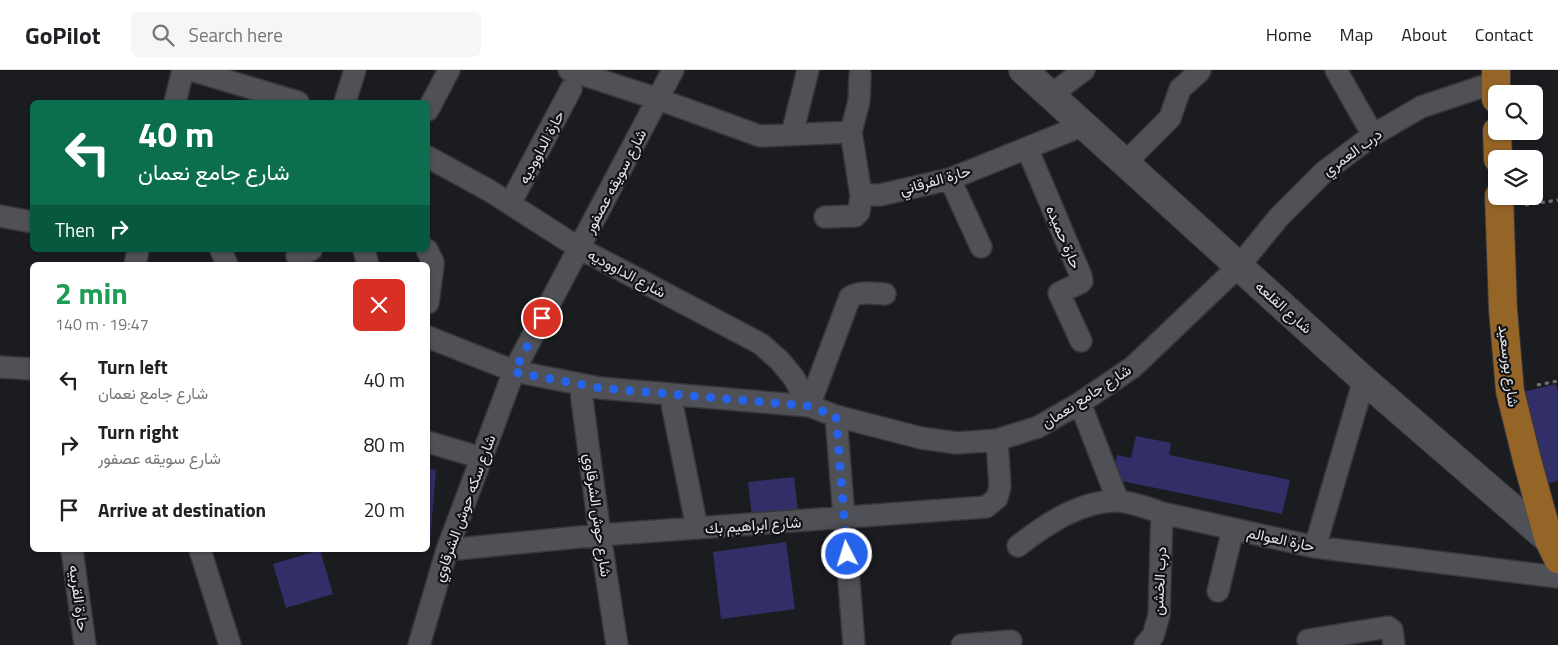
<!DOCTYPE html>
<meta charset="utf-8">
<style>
body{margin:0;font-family:"Titillium Web",Vazirmatn,sans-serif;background:#f6f6f6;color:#202124;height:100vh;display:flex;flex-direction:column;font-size:19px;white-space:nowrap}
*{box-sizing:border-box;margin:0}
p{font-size:16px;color:#757577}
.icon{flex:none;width:28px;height:28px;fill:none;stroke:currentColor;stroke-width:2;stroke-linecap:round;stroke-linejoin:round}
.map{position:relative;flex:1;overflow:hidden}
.details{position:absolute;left:30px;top:192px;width:400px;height:290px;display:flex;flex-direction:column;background:#fff;border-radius:8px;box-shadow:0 1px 4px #0004}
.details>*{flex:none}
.guide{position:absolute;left:30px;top:30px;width:400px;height:152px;border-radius:8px;box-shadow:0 1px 4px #0004;background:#0b6e4f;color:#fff;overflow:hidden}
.fabs{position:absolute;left:1488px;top:15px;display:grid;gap:10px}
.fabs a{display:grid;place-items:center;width:55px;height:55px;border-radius:8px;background:#fff;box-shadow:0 1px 4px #0004;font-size:25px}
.pin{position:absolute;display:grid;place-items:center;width:42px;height:42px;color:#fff;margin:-21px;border:2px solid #fff;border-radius:50%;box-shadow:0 1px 5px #0007}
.me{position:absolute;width:55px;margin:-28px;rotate:355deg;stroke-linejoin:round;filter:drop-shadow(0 0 4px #0008)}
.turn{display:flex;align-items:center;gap:18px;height:105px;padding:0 25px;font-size:22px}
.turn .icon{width:65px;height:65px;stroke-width:2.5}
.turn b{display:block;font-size:35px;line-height:42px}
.then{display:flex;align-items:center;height:48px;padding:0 25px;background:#0003;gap:10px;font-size:19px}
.round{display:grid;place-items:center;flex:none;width:52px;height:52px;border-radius:8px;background:#f6f6f6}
.head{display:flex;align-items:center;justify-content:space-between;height:85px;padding:0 25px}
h1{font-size:30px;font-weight:700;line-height:38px;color:#1e9e55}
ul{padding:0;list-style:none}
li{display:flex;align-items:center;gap:15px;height:65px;padding:0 25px}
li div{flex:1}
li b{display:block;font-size:19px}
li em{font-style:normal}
header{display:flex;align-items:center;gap:30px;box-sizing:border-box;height:70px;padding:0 25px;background:#fff;border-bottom:1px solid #e0e0e0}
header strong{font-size:24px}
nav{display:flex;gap:28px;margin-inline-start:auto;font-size:18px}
.search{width:350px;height:45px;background:#f6f6f6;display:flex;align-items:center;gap:12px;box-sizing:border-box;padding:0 18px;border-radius:8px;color:#757577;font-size:19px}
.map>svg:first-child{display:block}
</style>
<header>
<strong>GoPilot</strong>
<div class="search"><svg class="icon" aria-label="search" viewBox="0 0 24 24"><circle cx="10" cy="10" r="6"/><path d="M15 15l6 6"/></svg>Search here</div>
<nav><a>Home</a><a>Map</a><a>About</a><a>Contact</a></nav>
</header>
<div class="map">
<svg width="1558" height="575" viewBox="0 0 1558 575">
<rect width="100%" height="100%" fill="#1b1c20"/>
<path fill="#322e67" d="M1556 314 1558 324V411L1545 414 1523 322Z
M1136 366 1171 373 1169 385 1290 410 1282 444 1112 409 1117 385 1131 388Z
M428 399 436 400 430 473H428Z
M794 407 799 451 753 456 748 412Z
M786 472 795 539 721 549 713 482Z
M320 480 333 524 286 538 273 494Z"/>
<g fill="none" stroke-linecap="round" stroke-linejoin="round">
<defs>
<path id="minor" d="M191 0 298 32
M569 0 658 29 760 66 851 62
M1336 0 1373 65
M860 5 859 31 851 62 861 125
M1051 25 1084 0
M175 32 183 0
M345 32 355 0
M428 40 449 0
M792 64 808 0
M1027 78 1081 206 1082 211 1080 213 1059 223 1081 271
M428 87 490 121 579 178 761 274 780 291 794 308 809 336
M1125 93 1170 48 1180 19 1198 3 1200 0
M950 109 981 177
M510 134 571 19
M0 146 32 152
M825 147 855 146 859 142 861 125H880L950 109 1084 55
M221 180 227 195
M364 180 368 195
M427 180 433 192V196L428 233
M297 186 311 180
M135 195 138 180
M428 267 514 301 600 318 809 336 836 346 921 368 957 373 997 370 1038 357 1080 333 1133 297 1239 196 1279 147 1324 102 1373 65 1421 37 1496 12
M0 297 32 299
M580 314 600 465 617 575
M670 324 697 458
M1080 333 1118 431
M809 336 850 227C859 221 874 223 885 224
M836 346 854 575
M428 372 482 388
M1018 476C1046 454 1080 431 1117 431 1132 432 1148 438 1162 443L1315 477 1558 507
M1315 477 1364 310
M72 480 85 575
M200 480 230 575
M447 480 600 465 986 437 997 428 1000 417 997 370
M1218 521 1233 459
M1308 570 1388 557 1392 560 1394 575
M419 575 447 480 514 301 673 0
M962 575 1011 571
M1145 575 1153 566 1159 545 1162 443"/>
<path id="secondary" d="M1023 0 1364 310 1549 470"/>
<path id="primary" d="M1496 0V29
M1497 61 1498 89
M1499 126 1503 240 1510 321 1527 390 1549 470 1558 489"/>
</defs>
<use href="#minor" stroke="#37373b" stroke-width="24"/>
<use href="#secondary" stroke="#37373b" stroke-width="30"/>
<use href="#primary" stroke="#37373b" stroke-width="30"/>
<path stroke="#727376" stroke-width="3" stroke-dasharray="4 4" stroke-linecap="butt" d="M1525 135 1558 130
M1537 315 1558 311"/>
<use href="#minor" stroke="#505156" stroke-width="21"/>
<use href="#secondary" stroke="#505156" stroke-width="28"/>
<use href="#primary" stroke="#956427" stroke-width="28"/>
</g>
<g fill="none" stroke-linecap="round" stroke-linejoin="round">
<path stroke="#2563eb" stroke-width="9" stroke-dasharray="0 16.2" d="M542 248 514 302 600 318 809 336 836 346 847 484"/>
</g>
<g text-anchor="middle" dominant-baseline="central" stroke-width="4.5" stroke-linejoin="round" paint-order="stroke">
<g font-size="15" fill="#e4e4e7" stroke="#121317">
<text transform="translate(541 77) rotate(-62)">حارة الداووديه</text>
<text transform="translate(1352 82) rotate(-36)">درب العمري</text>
<text transform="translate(935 110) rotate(-16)">حارة الفرقاني</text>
<text transform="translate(615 111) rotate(-62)">شارع سويقه عصفور</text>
<text transform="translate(1064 167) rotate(67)">حارة حميده</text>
<text transform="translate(627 203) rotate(28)">شارع الداووديه</text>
<text transform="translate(1284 237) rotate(42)">شارع القلعه</text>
<text transform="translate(1509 296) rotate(83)">شارع بورسعيد</text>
<text transform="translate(1086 326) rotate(-33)">شارع جامع نعمان</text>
<text transform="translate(464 438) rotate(-70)">شارع سكه حوش الشرقاوي</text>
<text transform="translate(598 445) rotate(82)">شارع حوش الشرقاوي</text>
<text transform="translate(753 455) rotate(-4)">شارع ابراهيم بك</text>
<text transform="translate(1281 469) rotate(12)">حارة العوالم</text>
<text transform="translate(1159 511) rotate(-87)">درب الخشن</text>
<text transform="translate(79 528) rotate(82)">حارة القربيه</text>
</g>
</g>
</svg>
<div class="fabs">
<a><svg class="icon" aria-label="search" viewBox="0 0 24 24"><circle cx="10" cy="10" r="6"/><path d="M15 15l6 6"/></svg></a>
<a><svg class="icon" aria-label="layers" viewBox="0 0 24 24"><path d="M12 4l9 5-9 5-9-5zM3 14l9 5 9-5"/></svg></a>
</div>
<div class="pin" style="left:542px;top:248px;background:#d93025"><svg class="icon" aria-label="arrive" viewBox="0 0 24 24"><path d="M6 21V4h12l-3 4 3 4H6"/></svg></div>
<svg class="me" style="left:847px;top:484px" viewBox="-20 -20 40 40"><circle r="17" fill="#2563eb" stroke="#fff" stroke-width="3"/><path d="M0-11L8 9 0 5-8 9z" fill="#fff"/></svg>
<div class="guide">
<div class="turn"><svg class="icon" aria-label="left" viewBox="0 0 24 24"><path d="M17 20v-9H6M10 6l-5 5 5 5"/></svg><div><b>40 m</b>شارع جامع نعمان</div></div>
<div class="then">Then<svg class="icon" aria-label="right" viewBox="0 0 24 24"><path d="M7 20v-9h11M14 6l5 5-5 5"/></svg></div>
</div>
<section class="details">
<div class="head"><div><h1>2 min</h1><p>140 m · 19:47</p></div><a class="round" style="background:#d93025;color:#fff"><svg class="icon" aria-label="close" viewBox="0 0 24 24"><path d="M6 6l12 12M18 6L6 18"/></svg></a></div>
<ul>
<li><svg class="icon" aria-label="left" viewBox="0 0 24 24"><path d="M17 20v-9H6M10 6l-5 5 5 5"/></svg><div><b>Turn left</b><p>شارع جامع نعمان</p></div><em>40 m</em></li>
<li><svg class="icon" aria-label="right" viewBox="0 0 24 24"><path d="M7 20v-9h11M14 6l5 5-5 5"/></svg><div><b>Turn right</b><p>شارع سويقه عصفور</p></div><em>80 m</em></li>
<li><svg class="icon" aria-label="arrive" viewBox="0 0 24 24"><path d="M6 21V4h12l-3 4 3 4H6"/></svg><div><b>Arrive at destination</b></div><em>20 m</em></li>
</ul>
</section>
</div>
